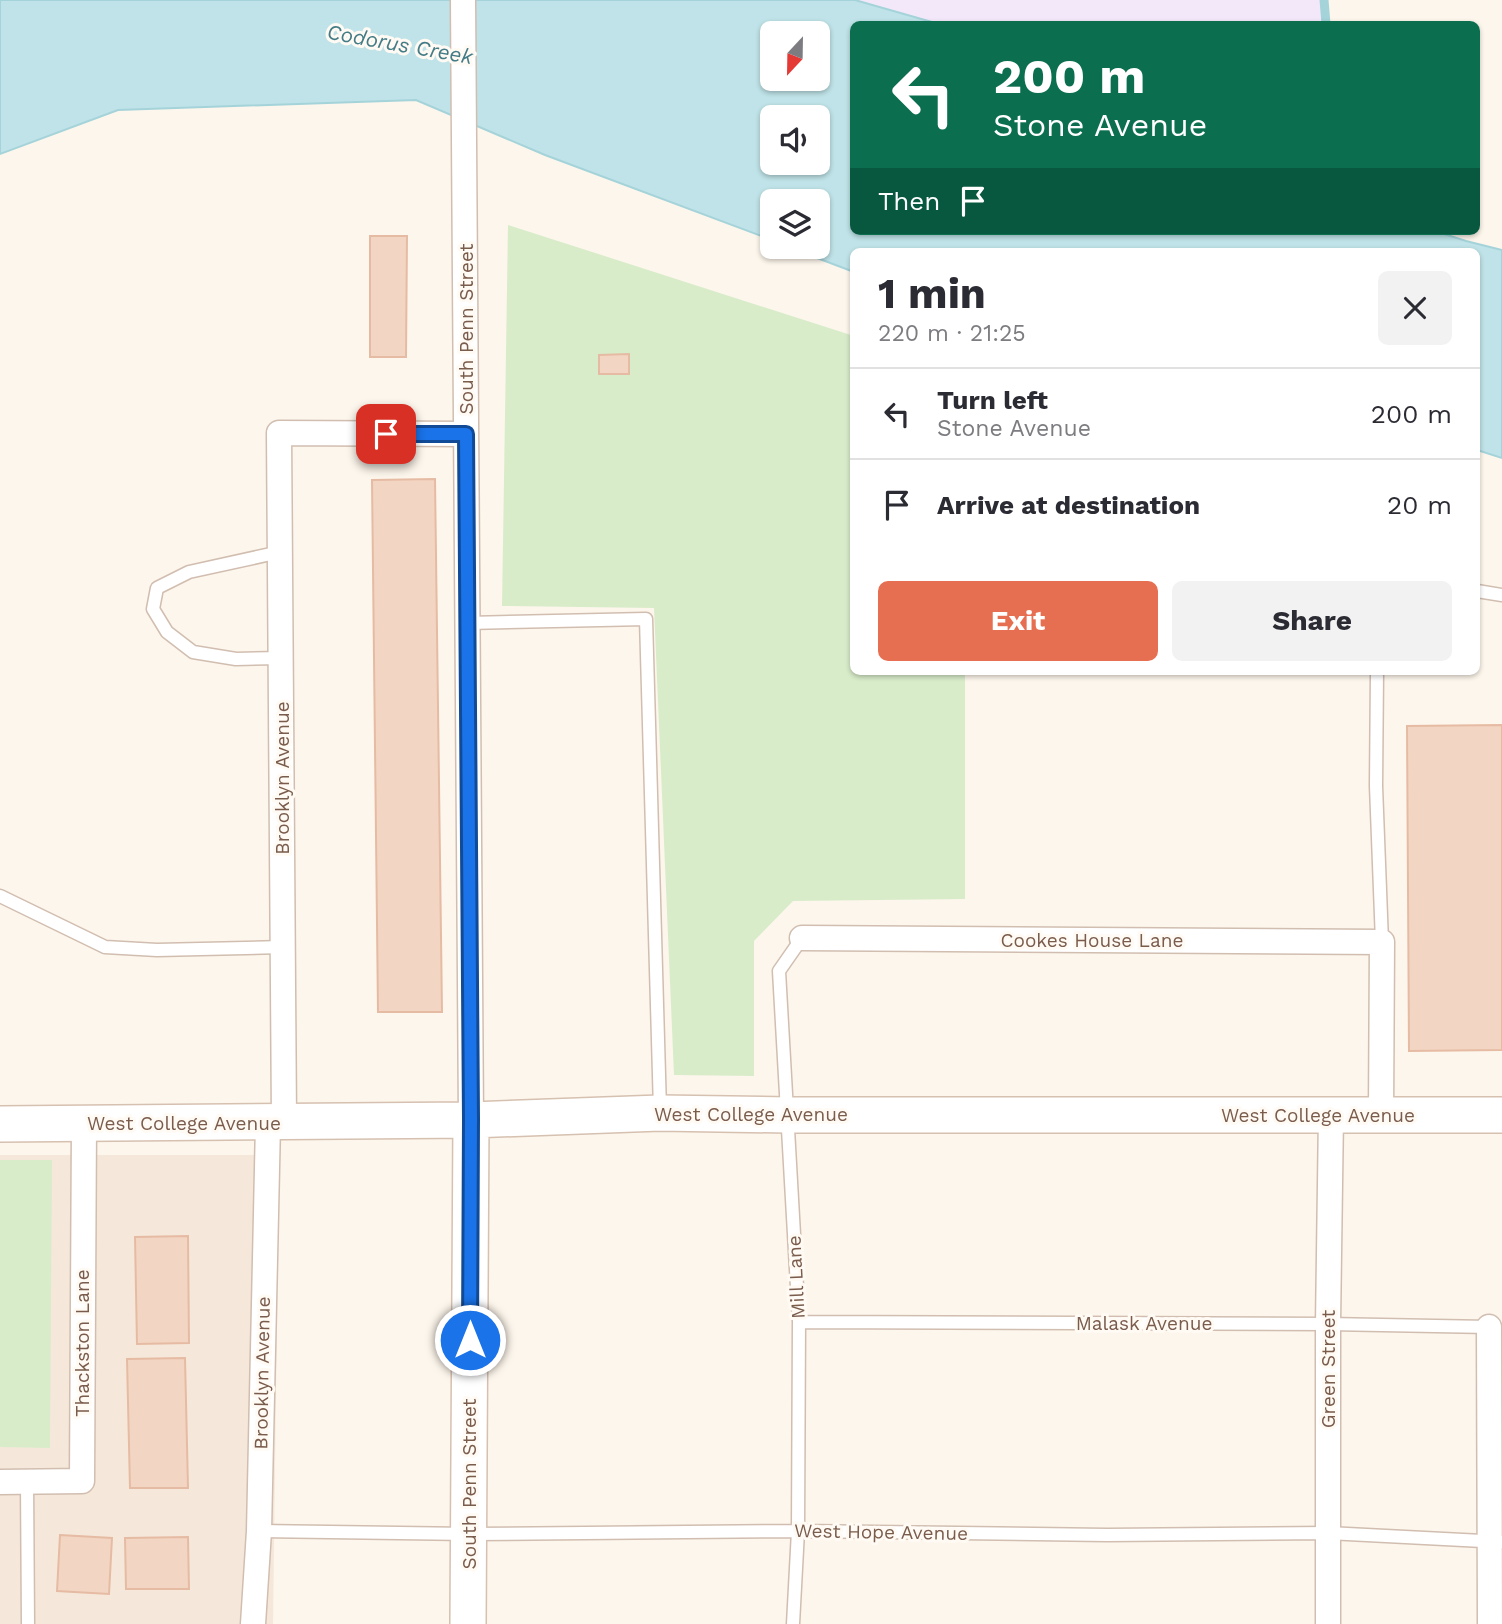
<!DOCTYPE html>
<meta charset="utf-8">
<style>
body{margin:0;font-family:"Work Sans",sans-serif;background:#f2f2f3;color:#2b2b33;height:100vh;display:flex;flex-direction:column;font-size:26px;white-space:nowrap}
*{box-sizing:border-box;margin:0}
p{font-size:23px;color:#7c7c81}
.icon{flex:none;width:38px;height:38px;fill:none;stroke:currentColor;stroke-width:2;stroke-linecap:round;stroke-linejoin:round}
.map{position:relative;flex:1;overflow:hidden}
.side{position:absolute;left:850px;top:248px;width:630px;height:427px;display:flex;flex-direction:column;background:#fff;border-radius:10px;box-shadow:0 2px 5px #0004}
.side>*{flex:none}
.top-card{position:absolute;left:850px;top:21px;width:630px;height:214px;border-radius:10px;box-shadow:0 2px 5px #0004;background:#0b6e4f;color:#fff;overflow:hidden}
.needle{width:46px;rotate:202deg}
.fabs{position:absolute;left:760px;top:21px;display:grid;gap:14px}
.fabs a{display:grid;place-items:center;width:70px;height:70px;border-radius:10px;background:#fff;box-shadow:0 2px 5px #0004;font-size:35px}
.pin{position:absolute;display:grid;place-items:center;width:60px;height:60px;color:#fff;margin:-30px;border-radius:14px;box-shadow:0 4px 10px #0006}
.me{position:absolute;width:77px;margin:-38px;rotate:0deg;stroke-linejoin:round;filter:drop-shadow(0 0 5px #0008)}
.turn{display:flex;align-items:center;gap:24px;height:147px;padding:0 28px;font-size:32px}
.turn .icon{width:91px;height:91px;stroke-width:2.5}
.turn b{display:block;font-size:49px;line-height:60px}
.then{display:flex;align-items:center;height:66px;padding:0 28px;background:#0003;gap:14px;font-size:26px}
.round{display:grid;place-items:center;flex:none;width:74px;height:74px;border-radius:10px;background:#f2f2f3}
.summary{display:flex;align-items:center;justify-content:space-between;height:119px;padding:0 28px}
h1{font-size:42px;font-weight:700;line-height:52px}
.action{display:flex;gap:14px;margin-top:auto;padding:14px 28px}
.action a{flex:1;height:80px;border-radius:10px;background:#e76f51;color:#fff;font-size:28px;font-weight:700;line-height:80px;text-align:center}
.action a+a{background:#f2f2f3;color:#2b2b33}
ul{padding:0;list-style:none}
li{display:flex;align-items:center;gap:21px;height:91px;padding:0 28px;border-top:2px solid #e1e1e2}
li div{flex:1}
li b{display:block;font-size:26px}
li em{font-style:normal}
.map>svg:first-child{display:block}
</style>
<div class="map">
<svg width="1502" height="1624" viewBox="0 0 1502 1624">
<rect width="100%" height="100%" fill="#fdf6ec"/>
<path fill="#f5e8da" d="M0 1155H279L273 1624H0Z"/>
<path fill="#f3e8fa" d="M855 0H1321L1325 24H939Z"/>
<path fill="#d8ecc9" d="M508 225 854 336V672H965V899L793 901 754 941V1076L674 1075 654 608 502 606Z
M0 1160H52L50 1448 0 1447Z"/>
<path fill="#bfe3e8" stroke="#a5d3da" stroke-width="2" fill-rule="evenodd" d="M0 0H855L939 24H854V231H1435L1466 241 1502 250V458L1477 450V252H854V272L788 247H817V201H772V240L545 155 416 100 118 110 0 154ZM772 33H817V79H772ZM772 117H817V163H772Z"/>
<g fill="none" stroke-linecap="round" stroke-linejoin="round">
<path stroke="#a5d3da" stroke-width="9" d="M1324 0 1326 24"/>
</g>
<path fill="#f3d5c3" stroke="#e6bba3" stroke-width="2" d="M370 236H407L406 357H370Z
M629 354V374H599V355Z
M435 479 442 1012H378L372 480Z
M1502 725V1050L1409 1051 1407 726Z
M188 1236 189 1343 137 1344 135 1237Z
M185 1358 188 1488H130L127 1359Z
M60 1535 112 1538 109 1594 57 1591Z
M188 1537 189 1589H126L125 1538Z"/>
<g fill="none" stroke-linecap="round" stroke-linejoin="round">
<defs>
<path id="lane" d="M280 552 189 572 157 588 153 609 167 632 193 652 236 659 281 658
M1477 591 1502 595
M468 623 646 619 660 1110
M1377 672 1376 786 1382 942
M0 896 105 947 157 950 283 947
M799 1322 1328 1324 1489 1327
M27 1482 28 1624
M259 1531 469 1534 798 1531 1107 1535 1328 1533 1502 1542
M793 1624 798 1531 799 1322 779 971 802 938"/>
<path id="street" d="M463 0 471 1120
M802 938 1382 942 1381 1115
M284 1122 279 433 466 434
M1489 1327 1490 1624
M0 1482 82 1481 84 1123
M253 1624 259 1531 268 1123
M1328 1624V1324L1331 1114"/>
<path id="secondary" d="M0 1124 471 1120 660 1113 788 1115H1502
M468 1624 471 1120"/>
</defs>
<use href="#lane" stroke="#d1beb0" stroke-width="15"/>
<use href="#street" stroke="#d1beb0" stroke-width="27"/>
<use href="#secondary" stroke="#d6c0b0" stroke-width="38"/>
<use href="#lane" stroke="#fff" stroke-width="12"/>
<use href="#street" stroke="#fff" stroke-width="24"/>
<use href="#secondary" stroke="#fff" stroke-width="35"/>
</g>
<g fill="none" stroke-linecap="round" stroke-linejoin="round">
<defs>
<path id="route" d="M386 434H466L471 1119 470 1340"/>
</defs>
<use href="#route" stroke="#114b97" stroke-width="18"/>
<use href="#route" stroke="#1a73e8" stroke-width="12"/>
</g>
<g text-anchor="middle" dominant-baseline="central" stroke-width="6" stroke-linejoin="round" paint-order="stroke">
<g font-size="19" fill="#7a5c4d" stroke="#fffaf3">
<text transform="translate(466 329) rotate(-90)">South Penn Street</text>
<text transform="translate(282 778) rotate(-90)">Brooklyn Avenue</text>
<text x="1092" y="940">Cookes House Lane</text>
<text x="751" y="1114">West College Avenue</text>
<text x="1318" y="1115">West College Avenue</text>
<text x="184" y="1123">West College Avenue</text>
<text transform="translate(796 1277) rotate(-93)">Mill Lane</text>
<text x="1144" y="1323">Malask Avenue</text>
<text transform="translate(82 1343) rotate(-90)">Thackston Lane</text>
<text transform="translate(1328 1369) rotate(-90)">Green Street</text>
<text transform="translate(262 1373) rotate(-89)">Brooklyn Avenue</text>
<text transform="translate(469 1484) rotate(-90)">South Penn Street</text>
<text transform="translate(881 1532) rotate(1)">West Hope Avenue</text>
</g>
<g font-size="21" font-style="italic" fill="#437c86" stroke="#fffaf3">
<text transform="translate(400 44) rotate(10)">Codorus Creek</text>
</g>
</g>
</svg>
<div class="fabs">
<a><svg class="needle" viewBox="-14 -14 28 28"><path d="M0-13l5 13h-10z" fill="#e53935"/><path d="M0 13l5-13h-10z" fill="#7c7c81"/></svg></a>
<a><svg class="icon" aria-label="sound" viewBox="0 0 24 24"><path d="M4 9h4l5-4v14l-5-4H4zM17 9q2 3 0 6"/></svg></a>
<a><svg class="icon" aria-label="layers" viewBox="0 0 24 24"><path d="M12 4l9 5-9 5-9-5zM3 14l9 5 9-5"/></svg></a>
</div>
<div class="pin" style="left:386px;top:434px;background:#d93025"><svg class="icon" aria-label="arrive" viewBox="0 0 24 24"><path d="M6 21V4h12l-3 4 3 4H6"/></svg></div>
<svg class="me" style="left:470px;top:1340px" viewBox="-20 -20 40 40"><circle r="17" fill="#1a73e8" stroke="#fff" stroke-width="3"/><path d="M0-11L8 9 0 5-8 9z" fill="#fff"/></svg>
<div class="top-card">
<div class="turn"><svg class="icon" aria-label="left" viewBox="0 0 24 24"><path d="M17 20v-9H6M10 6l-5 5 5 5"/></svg><div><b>200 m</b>Stone Avenue</div></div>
<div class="then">Then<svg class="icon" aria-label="arrive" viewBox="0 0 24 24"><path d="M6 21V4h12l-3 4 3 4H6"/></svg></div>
</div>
<section class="side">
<div class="summary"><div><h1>1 min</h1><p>220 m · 21:25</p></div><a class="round"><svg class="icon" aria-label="close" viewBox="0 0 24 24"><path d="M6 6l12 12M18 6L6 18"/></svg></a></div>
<ul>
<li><svg class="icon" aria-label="left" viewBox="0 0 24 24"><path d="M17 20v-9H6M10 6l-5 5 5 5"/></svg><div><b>Turn left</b><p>Stone Avenue</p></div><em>200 m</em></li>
<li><svg class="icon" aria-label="arrive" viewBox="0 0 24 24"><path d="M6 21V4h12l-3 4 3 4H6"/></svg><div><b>Arrive at destination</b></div><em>20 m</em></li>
</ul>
<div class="action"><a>Exit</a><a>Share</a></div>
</section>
</div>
